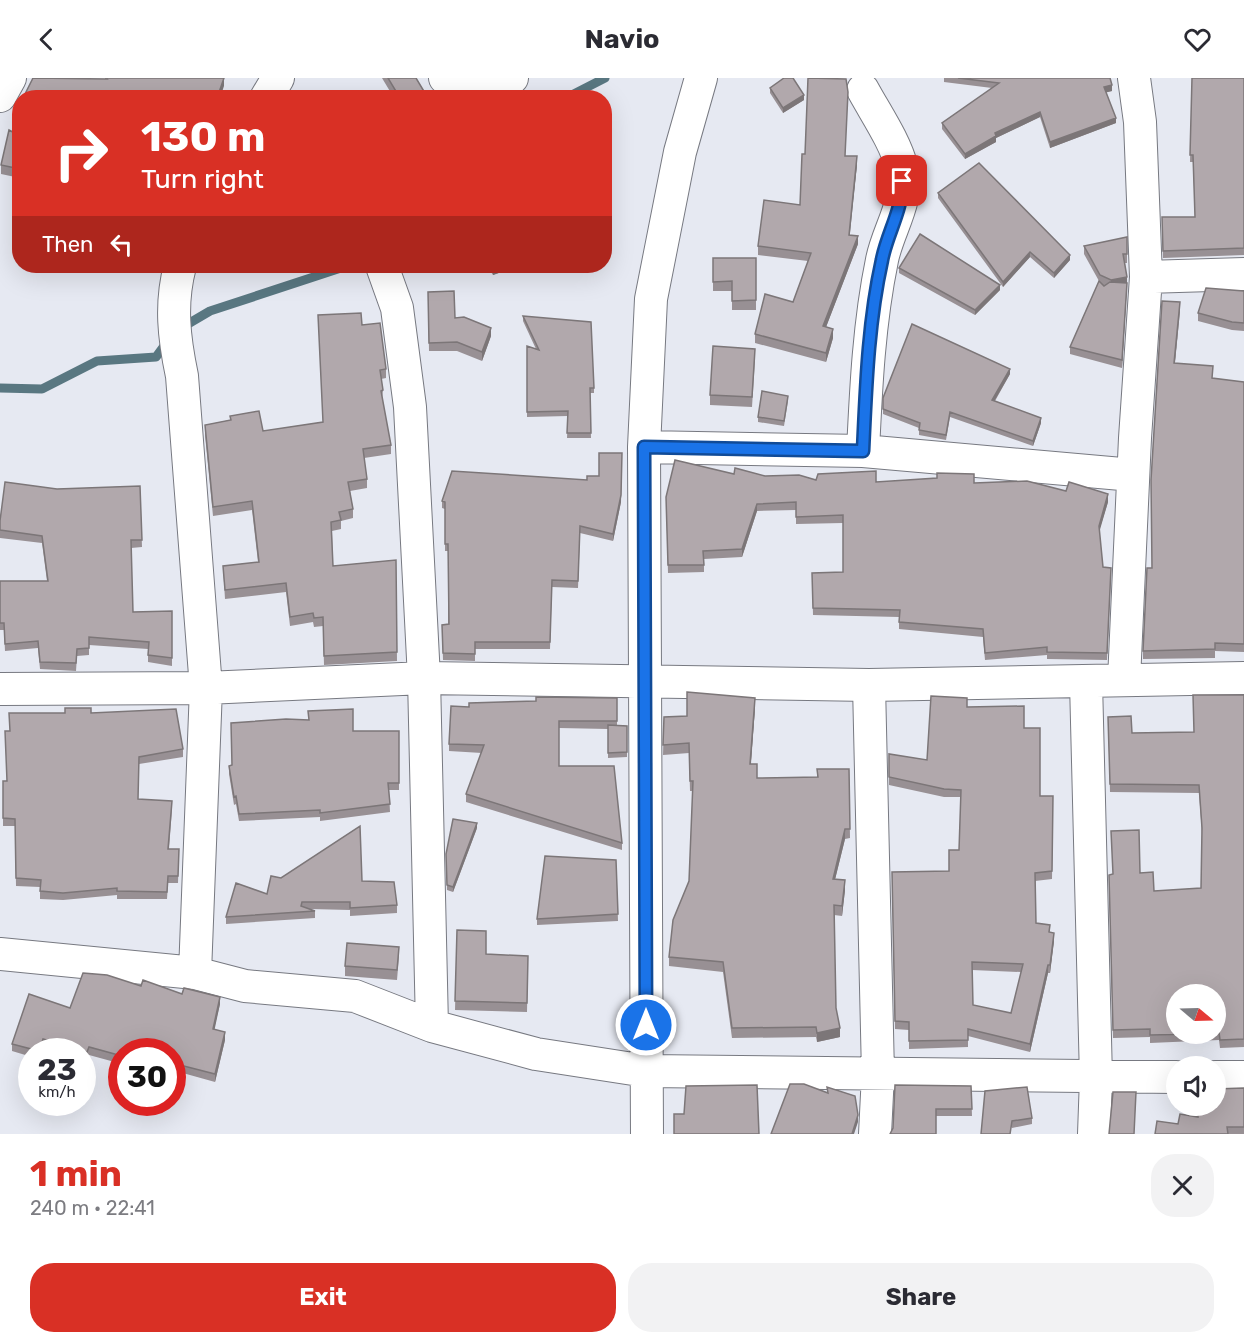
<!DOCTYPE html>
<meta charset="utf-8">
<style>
body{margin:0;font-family:Rubik,sans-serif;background:#f2f2f3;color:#2b2b33;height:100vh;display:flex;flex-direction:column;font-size:22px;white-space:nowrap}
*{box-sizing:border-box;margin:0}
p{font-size:20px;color:#7c7c81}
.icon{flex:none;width:33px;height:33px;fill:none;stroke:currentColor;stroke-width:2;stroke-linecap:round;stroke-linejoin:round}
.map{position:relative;height:1056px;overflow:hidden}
.sheet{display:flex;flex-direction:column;background:#fff;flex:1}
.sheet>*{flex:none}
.guide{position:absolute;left:12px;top:12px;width:600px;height:183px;border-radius:24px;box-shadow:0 6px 24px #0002;background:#d93025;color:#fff;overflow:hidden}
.needle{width:39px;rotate:109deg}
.buttons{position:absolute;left:1166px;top:906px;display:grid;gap:12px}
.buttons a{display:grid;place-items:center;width:60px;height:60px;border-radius:50%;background:#fff;box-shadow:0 6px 24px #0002;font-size:30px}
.speed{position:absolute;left:18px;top:960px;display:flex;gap:12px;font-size:30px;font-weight:700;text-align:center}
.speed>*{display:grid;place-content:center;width:78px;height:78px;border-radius:50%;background:#fff;box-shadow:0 6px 24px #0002;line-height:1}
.speed small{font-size:15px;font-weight:400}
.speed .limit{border:9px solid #d22;background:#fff;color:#111}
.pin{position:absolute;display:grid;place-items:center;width:51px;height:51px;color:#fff;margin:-26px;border-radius:12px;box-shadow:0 3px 9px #0006}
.me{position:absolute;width:66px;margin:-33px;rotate:0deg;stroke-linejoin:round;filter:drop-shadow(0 0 4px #0008)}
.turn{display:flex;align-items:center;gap:21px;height:126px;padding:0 30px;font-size:27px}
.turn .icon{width:78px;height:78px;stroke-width:2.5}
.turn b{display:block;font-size:42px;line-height:51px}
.then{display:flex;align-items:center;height:57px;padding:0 30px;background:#0003;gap:12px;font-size:22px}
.round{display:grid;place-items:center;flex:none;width:63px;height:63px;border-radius:24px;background:#f2f2f3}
.headline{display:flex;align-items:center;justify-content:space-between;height:102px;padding:0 30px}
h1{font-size:36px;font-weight:700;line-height:45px;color:#d93025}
.cta{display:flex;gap:12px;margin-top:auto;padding:12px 30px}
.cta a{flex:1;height:69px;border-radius:24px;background:#d93025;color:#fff;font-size:24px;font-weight:700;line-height:69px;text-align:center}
.cta a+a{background:#f2f2f3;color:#2b2b33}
header{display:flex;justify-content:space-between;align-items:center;height:78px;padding:0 30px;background:#fff;font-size:27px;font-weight:700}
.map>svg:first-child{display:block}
</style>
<header><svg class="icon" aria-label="back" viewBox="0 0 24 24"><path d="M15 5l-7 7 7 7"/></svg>Navio<svg class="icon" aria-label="heart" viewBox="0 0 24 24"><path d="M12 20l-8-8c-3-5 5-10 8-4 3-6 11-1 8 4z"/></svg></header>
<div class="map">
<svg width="1244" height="1056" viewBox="0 0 1244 1056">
<rect width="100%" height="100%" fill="#e6e9f2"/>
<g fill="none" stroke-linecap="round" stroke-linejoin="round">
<path stroke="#597781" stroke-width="9" d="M566 20 605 0
M181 250 210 233 347 188
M0 310 42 311 97 283 156 279 167 264"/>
<defs>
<path id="minor" d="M445 0C472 11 488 22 512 0
M863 12C876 36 895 63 902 90 910 123 888 151 882 182 869 245 866 309 863 373
M0 18 10 0
M266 20 278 0
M180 188C170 226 174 260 182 298L206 610 195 895
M382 188 397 230 410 329 424 600 432 948
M1146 199 1244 196
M644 369 863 373 1133 397
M1124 602 1135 360 1146 199 1140 44 1134 0
M1086 604 1096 1000 1094 1056
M869 607 878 996 875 1056
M0 611 206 610 424 600 869 607 1244 600
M0 876 195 895 245 908 355 918 432 948 536 976 646 993 1176 999
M1215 999H1244
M647 1056 644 369 651 221 680 74 701 0"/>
</defs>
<use href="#minor" stroke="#777981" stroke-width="34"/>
<use href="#minor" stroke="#fff" stroke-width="32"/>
</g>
<path fill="#989094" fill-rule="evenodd" d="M382 0H416L428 20H394Z
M944 0H1110L1112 13 1106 14 1116 45 1050 70 1040 39 996 60V64L965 81 942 51V45L992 10 944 4Z
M1192 0H1244V177L1163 180 1162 139H1195L1193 84H1190Z
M770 10 804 22 783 35 770 15Z
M20 58V100L1 96V87Z
M845 78 857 87 849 157 858 166 826 249 833 260 826 284 755 265V256L793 224 808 183 758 177V168L800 127Z
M938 115 1070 182 1054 200 1030 179 1003 209 938 120Z
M1127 159V185H1125L1127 207 1122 290 1070 276V269L1099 203 1084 176V168Z
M713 180H756V232H732V213H713Z
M487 188H518L493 197Z
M899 190 1000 212 975 237 899 195Z
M1244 213V253L1232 252 1198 243V235Z
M428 214 455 240 491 258 482 283 457 273H429Z
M1180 233 1175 285 1212 300 1244 304V574L1215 573V580L1143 581V573L1152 490Z
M523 238 594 310V315H590L591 360H567L568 338 527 339V268L536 271 523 243Z
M362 247 386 291V300L381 301 383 312 382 321 391 367V376L364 380 367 401V410L350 413 353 431V440L341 443V451L332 453 333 488 396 482 397 583 324 587 323 548 314 549 313 544 290 548 286 514 225 521 223 488 258 484 252 432 213 438 205 357V347L230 342V338L263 353 323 344Z
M755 281 752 329 710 327V317Z
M1010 296 995 323 1041 345 1033 368 950 339 946 362 919 357V350L883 336V331Z
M788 323 784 348 758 344V339Z
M734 396 816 402 876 404 974 405 1108 424 1099 453 1103 489 1111 497 1107 582 1047 581V577L985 582 983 559 899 551V539L813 537 812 495 843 494V445L796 446V432L757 433 742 479 704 481V494L668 495 666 419Z
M140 408 142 469 131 470 133 534 172 533V588L148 584V571L89 567V577L77 578 76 593 40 591 38 570 5 573 4 552H0V503H47L42 465 0 460V443L57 411Z
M442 423 621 424 613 463 580 455 578 510 552 509 550 571H475V583L443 582 442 547 448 546V473H445V431L442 430Z
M1244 617V969L1220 970 1219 962 1150 965V959L1113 960 1109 804 1140 795 1154 813 1201 810 1202 756 1199 715 1110 714 1108 639 1132 655 1194 654ZM1215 916V956H1176Z
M617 620V647L627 648V679L608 680V651L559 650V688L622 765V772L466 724V716L482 675 449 673V666L469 629Z
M967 629 1024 650 1040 718H1053L1052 801 1035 803 1036 845 1050 854 1054 863 1050 895H1048L1030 974 968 958V969L909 971V952L895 951 892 794 949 793 959 772 961 719H944L889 707V676L927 682ZM972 892 1021 894 1011 935 973 927Z
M755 630 751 686 757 700 817 699V691H849L850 760 845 761 835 801 845 812 842 838 834 837 836 930 840 959 817 964 816 959 732 960 723 894 669 888V879L689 803 693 713H690L689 675 663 677 664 639 687 638Z
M65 635H91L183 671V679L139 686 138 721 172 731 169 771H179L178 805H168L167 821H117V817L63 822 40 821V809L16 808 15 748H3V703H6Z
M353 653H399V712H389L390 734 320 743V739L239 743 236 726 234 727 229 696V688Z
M477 750 453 814 447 812 446 776Z
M616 782 618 843 537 847V841Z
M281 800 362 803 397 827V835L350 838V832L310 831 315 833V840L226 846V839L267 816Z
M457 852 486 876 528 878 527 934 455 932Z
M399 878 397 902 345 898V888Z
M182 916 220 926 214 951 225 962 215 1004 172 992V974H122V986L89 977 87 982 82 980V974H60L43 969 41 974H32V979L12 973V966L70 930Z
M971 1008 972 1038H936L890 1056Z
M1244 1010V1056H1155L1198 1039Z
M985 1013 1032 1040V1046L1012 1050Z"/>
<path fill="#7c7678" d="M224 0V8L220 20H217Z
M1112 7V13L1104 15V9Z
M804 17V22L783 35V30Z
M1040 34V39L996 60V64L965 81V76L995 55Z
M1116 40V45L1050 70V64Z
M857 78V87L849 165V157Z
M858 158V166L823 257V248Z
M1030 174V179L1003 209V204Z
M1070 177V182L1054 200V195Z
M497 188H518L493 197V189Z
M1127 199V207L1122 290V282L1111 211V202Z
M1000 207V212L975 237V232Z
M1180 224V233L1174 293V285Z
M491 250V258L482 283V274Z
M833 251V260L826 284V275Z
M1010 291V296L992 327V322Z
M1041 340V345L1033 368V363Z
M622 382 621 424 613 463V456Z
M1108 416V424L1099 455V448Z
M757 426V433L742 479V471Z
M755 620V630L750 696V686Z
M477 745V750L453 814V809Z
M845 751V761L833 810V801Z
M845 802V812L842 838V828Z
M1054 855V863L1050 895V887Z
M1048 887V895L1030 974V966Z
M220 919V926L213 959V951Z
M840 950V959L817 964V955Z
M225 954V962L215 1004V996Z
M43 961V969L41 974H39Z
M858 1037V1044L854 1056H852Z"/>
<path fill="#b1a8ac" stroke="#7c7678" stroke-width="1.5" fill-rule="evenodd" d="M33 0 107 1 106 0H224L217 20H23Z
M388 0H416L428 20H400Z
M784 0H793L804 17 783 30 770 10Z
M808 0 846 1 848 14 845 78H857L849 157 858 158 823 248 833 251 826 275 755 256 765 216 793 224 811 175 758 168 764 122 800 127 802 76H805Z
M958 0H1110L1112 7 1104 9 1116 40 1050 64 1040 34 995 55 996 58 965 76 942 45 999 5Z
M1192 0H1244V170L1163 173 1162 139H1195L1193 77H1190Z
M9 52 20 58V91L1 87Z
M979 85 1070 177 1054 195 1030 174 1003 204 938 115Z
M920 156 1000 207 975 232 899 190Z
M1127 159V176H1123L1127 199 1111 202 1100 197 1084 168Z
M713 180H756V222L732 223V203L713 204Z
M1099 203 1104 208 1110 204 1127 205 1122 282 1070 269Z
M1206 210 1244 213V245L1232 244 1198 235Z
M454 213 455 240 464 239 491 250 482 274 457 264 429 265 428 214Z
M1162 223 1180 224 1174 285 1213 288 1212 300 1244 304V566L1215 565V571L1143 573 1147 490H1152L1151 402Z
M361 235 362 247 380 245 386 291 380 292 383 312 381 313 391 367 363 371 367 401 348 404 353 431 339 434 341 442 331 444 333 488 396 482 397 574 324 578 323 539 314 540 313 535 290 539 286 505 225 512 223 488 259 484 252 423 213 429 205 347 231 342 230 338 259 333 263 353 323 344 318 237Z
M523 238 591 244 594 310H590L591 355H567L568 333 527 334V268L539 272Z
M912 246 1010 291 992 322 1041 340 1033 363 950 334 946 357 919 352 920 345 883 331V320Z
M713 268 755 271 752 319 710 317Z
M762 313 788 318 784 343 758 339Z
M599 375H622L621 417 613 456 580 448 578 503 552 502 550 564H475V576L443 575 442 547 449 546 448 466H445V424L442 423 452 393 587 402V398H599Z
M675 382 734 396 735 390 765 398 799 397 816 402 818 396 876 393V404L937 400V395L974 396V405L1027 403 1066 413 1069 404 1108 416 1099 448 1103 489 1111 490 1107 575 1047 574V569L985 575 983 551 899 544 900 532 813 530 812 495 843 494V437L796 439V424L757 426 742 471 703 473 704 487H668L666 419Z
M5 404 57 411 140 408 142 462H131L133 534 172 533V580L148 577 149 564 89 559V570L77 571 76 585 40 584 38 563 5 566 4 545H0V503H48L42 458 0 452V443Z
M687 614 755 620 750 686H757V700L818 699 817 691H849L850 751H845L833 801 845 802 842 828 834 827 836 930 840 950 817 955 816 949 732 950 723 884 669 879 673 842 689 803 693 703H690L689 665 663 667 664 639 687 638Z
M1193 617H1244V961L1220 962 1219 954 1215 955V916H1176V956H1194L1150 957V951L1113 952 1109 797 1113 796 1111 753 1139 752 1140 795 1153 794 1154 813 1201 810 1202 750 1199 707 1110 706 1108 639 1131 638 1132 655 1194 654Z
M931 618 967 620V629L1024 628V650H1040V718H1053L1052 793 1035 795 1036 845 1050 847 1049 854 1054 855 1050 887H1048L1030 966 968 951V962L909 963V944L895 943 892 794 949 793V772H959L961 712 944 711 889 699V676L927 682ZM972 884 1023 886 1011 935 973 927Z
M536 619 617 620V643H559V688H614L622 765 466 716 484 667 449 666 451 628 469 629V625L536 623Z
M65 630H91V635L176 631 183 671 139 679 138 721 172 723 168 771H179L178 798H168L167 814 117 813V810L63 815 40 813 41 802 16 800 15 741 3 740V703H7L5 653H10L9 635H65Z
M353 631V653H399V705H388L390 726 320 735V732L239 736 236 718 234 719 229 688 232 687 231 645 286 641 309 642 308 633Z
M608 647 627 648V674L608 675Z
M453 741 477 745 453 809 447 807 446 776Z
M360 748 362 803 394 804 397 827 350 830V824H302L301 828 315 833 226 839 236 805 267 816 271 798 281 800Z
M545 778 616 782 618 836 537 841Z
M457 852 486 853V876L528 878 527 925 455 923Z
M347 865 399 869 397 892 345 888Z
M83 895 107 897 141 908 143 902 182 916 184 910 220 919 213 951 225 954 215 996 172 985V974H122V978L89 969 87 974 43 961 39 973 12 966 29 916 70 930Z
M790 1006H804L828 1015 827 1009 855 1018 858 1037 852 1056H771Z
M757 1007 759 1056H674V1036H684L686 1008Z
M895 1007 971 1008 972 1031H936V1056H890L893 1050Z
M1027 1009 1032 1040 1012 1043 1010 1056H981L985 1013Z
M1244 1010V1049H1227L1228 1056H1155L1157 1043 1178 1046 1180 1036 1198 1039V1028H1215V1011Z
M1113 1014H1136L1134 1056H1109Z"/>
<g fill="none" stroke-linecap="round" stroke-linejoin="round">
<defs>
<path id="route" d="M646 947 644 369 863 373C866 309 868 245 882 182 887 155 903 132 902 103"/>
</defs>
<use href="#route" stroke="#114b97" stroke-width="15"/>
<use href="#route" stroke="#1a73e8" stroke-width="10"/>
</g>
</svg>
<div class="buttons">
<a><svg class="needle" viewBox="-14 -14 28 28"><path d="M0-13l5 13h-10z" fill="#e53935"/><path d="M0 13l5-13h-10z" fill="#7c7c81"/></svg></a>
<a><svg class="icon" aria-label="sound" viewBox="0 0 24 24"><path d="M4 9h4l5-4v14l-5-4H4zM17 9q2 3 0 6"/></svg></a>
</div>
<div class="speed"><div>23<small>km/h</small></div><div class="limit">30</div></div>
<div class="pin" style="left:902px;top:103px;background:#d93025"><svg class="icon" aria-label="arrive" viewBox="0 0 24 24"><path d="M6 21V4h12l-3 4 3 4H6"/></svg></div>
<svg class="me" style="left:646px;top:947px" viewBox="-20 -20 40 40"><circle r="17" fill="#1a73e8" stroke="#fff" stroke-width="3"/><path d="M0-11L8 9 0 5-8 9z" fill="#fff"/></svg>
<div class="guide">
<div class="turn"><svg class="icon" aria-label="right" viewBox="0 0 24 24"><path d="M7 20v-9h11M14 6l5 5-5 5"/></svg><div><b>130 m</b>Turn right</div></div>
<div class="then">Then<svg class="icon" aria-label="left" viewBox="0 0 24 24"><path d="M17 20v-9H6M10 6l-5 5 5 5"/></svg></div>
</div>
</div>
<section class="sheet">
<div class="headline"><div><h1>1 min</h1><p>240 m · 22:41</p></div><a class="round"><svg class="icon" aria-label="close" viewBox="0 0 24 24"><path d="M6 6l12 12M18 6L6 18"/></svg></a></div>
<div class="cta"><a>Exit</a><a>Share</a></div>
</section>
